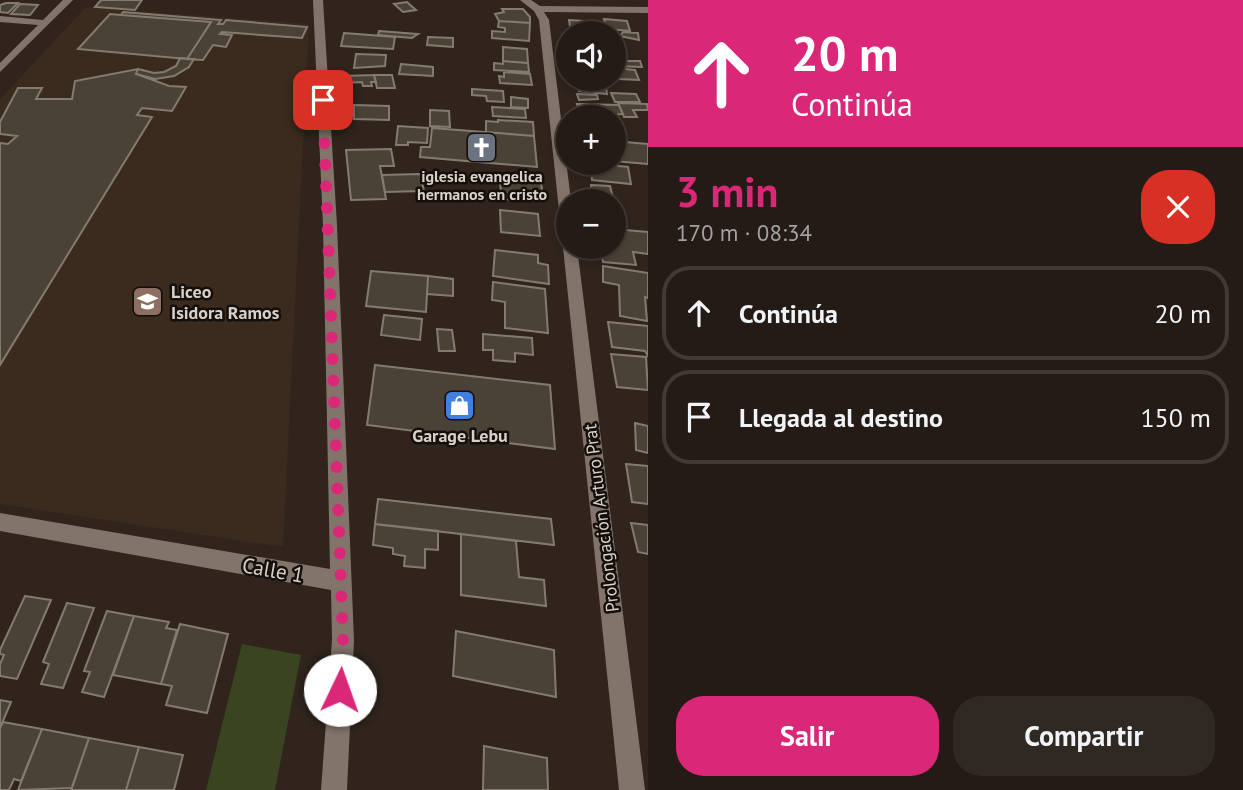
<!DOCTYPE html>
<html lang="es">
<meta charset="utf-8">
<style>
body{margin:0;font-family:"PT Sans",sans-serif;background:#302823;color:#f1f3f6;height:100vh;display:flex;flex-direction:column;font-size:26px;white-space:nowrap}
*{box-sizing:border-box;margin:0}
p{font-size:23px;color:#a3a1a1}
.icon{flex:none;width:38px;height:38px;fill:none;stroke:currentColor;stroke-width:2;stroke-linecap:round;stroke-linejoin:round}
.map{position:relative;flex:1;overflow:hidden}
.sheet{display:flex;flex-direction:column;background:#241b16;width:595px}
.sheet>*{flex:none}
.hud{background:#db2777;color:#fff;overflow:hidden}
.controls{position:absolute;left:556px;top:21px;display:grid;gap:14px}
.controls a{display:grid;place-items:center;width:70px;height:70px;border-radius:50%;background:#241b16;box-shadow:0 4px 10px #0003,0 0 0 2px #413935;font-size:35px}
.pin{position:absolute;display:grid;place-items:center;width:60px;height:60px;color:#fff;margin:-30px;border-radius:14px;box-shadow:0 4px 10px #0006}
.me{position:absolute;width:77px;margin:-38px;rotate:3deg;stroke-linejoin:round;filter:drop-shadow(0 0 5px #0008)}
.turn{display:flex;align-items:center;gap:24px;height:147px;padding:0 28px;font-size:32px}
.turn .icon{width:91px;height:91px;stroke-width:2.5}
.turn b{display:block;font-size:49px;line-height:60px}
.round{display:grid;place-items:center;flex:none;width:74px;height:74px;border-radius:28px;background:#302823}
.summary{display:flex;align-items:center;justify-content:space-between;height:119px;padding:0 28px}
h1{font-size:42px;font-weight:700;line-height:52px;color:#db2777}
.action{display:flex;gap:14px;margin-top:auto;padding:14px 28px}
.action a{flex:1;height:80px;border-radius:28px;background:#db2777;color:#fff;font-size:28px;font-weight:700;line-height:80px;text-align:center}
.action a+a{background:#302823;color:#f1f3f6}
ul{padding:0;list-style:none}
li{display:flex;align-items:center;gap:21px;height:94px;margin:0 14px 10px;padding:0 14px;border:4px solid #413935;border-radius:28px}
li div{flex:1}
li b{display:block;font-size:26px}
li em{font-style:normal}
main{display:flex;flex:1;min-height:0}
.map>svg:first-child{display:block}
</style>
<main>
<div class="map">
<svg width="648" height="790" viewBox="0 0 648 790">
<rect width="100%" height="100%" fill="#30241d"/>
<path fill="#3b2a1e" d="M86 7 309 24 283 547 0 504V99Z"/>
<path fill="#384520" d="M242 644 301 655 275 790H206Z"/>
<path fill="#4b4237" stroke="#847b6e" stroke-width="2" d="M101 0H142L135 10 95 7Z
M407 2 416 10 403 12 394 4Z
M6 3H18L8 13 0 12V5Z
M20 4 38 5 30 15 11 14Z
M502 9H523L530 17V23L499 21 495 14 504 12Z
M123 12 221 20 218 24H223L226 20 307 27 302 38 222 32 220 34 232 35 226 47 213 45 203 60 187 59 211 22 121 15Z
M110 14 121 15 211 22 187 59 78 49Z
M604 19 627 21 630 31 607 29Z
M569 20 599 22 601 29 593 28V33H571Z
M499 21 530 23 529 41 492 38V31L505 32V28L498 27Z
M379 31 418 34 412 38 378 35Z
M623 32 638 33 639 40 620 36Z
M344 33 395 37 393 49 341 46Z
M428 37 453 38V47L427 45Z
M503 47 527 49 528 63 503 61Z
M356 54 386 55 385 66 354 68Z
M180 58 194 59 189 67 174 76 155 79 136 74 138 69 154 73 164 72 176 66Z
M503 61 528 63 529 72 494 70V63L503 64Z
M614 61H640L642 67 614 66Z
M401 64 433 67V76L399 74Z
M614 68 635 70 639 80 618 79Z
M138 69 136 74 169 86 186 87 172 111 142 108 137 115 152 117 0 365V143L8 144 17 136 0 134V122L18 88H42L36 99H72L75 81Z
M504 72 530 74 532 85 500 83 499 76 504 77Z
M374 75H392L395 88H377Z
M374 75 376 82H371L372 86H363L362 82 345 83 344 76Z
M579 85 606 87 607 94 579 91Z
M472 89 503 91 504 102 487 101 486 96 472 95Z
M611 93 636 94 640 102H615Z
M577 94 597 95 598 99 579 100Z
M511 97 528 99V108L511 107Z
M618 103 647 104 648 110H633L637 117H624Z
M577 104 619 105 623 114 582 117Z
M354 105 389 106V120L354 119Z
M492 107 525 109 526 118 493 116Z
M430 110 449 111 450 127 430 126Z
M498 120 533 122 534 136 486 132V121L498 122Z
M398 126 428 128 427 143 408 142V145H396Z
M432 128 534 136 537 167 420 157 421 147H430Z
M614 141 648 144V164L614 161Z
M391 149 394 166H380L386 199 351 200 346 150Z
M591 163 628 167 631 184 592 180Z
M420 174 424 191 385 192 382 175Z
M499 175 540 177 544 201 502 199Z
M591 185 610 186 614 201H595Z
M500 210 538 214 540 236 501 232Z
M614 229 648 232V254L633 252 636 265 603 262 600 247H614Z
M495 250 538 255V263L548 265 549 284 493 276Z
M603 266 648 273V298L645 297 647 321 620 316 619 285 603 282Z
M371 271 428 276 426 312 366 306Z
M428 276 453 279V296L427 294Z
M493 282 545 289 548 333 505 328V302L492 300Z
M384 315 422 319 420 340 381 335Z
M608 322 648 326V356L645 351 612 347Z
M437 329 452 330 455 351H439Z
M483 334 532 338 533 355 515 353V362L493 360V350H483Z
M611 354 646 357 648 390 617 387Z
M375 365 550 385 555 449 367 425Z
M635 423 648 426V453L636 450Z
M626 464 648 466V504L632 502Z
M378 499 551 519 554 545 375 524Z
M631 523 648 525V554L638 552Z
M375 524 438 531V550L425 549V568L404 566 405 556 393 554V548L373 545Z
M461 534 516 541 519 577 544 580 546 606 461 595Z
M25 596 51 600 17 679 0 676V664L4 655 0 654V650Z
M67 603 94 608 63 688 41 684 49 664 43 662Z
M107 611 134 616 104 697 82 692 90 672 84 671Z
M134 616 169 622 166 628 177 630 161 684 113 675Z
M180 624 228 634 207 713 166 705 172 686 161 684Z
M456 631 554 650 556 697 453 676Z
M0 700 11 702 0 728Z
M3 722 42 729 21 781 14 779 9 790H0V728Z
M42 729 89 738 72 788 18 790Z
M89 738 139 747 126 790H71Z
M484 746 547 758 548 790H483Z
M139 747 183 755 174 790H126Z"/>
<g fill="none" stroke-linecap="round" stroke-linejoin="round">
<path fill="#82746b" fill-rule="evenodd" d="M63 0H73L0 72V63L38 25 0 22V16L43 20Z
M313 0H323L337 225 354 640 347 790H321L332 640 331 590 0 531V513L330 569 323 225Z
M520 0H531L540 6 648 7V13L544 12 549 20 571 201H569V247H577L645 790H619L563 247 567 243 562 239 539 20 534 11Z"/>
</g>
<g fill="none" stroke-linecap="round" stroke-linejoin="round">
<path stroke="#db2777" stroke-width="12" stroke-dasharray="0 21.6" d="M323 100 343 640 340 690"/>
</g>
<defs>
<symbol id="church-square" viewBox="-11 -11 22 22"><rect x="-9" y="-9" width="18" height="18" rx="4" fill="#6b7280" stroke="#140f0b"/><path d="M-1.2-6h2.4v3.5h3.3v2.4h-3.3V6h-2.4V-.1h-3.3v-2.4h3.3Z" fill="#fff"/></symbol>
<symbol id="school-square" viewBox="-11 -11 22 22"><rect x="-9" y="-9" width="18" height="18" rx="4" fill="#8d6e63" stroke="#140f0b"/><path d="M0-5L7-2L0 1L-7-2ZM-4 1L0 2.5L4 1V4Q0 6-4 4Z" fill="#fff"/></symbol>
<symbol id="shop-square" viewBox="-11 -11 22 22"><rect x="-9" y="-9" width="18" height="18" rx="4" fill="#3f7fe0" stroke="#140f0b"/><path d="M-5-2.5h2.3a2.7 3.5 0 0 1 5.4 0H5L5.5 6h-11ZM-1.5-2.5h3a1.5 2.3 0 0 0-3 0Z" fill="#fff"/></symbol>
</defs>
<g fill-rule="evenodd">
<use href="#church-square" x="464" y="130" width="35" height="35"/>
<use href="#school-square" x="130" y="284" width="35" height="35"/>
<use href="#shop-square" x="442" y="388" width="35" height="35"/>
</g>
<g text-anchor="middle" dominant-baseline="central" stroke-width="5" stroke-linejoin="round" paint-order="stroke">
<g font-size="16" font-weight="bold" fill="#d8d0cb" stroke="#140f0b">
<text x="482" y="176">iglesia evangelica<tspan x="482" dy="18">hermanos en cristo</tspan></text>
</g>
<g font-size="18" font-weight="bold" fill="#d8d0cb" stroke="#140f0b" text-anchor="start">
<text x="171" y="291">Liceo<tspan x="171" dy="21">Isidora Ramos</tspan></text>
<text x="460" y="435" text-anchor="middle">Garage Lebu</text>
</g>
<g font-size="18" fill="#d8d0cb" stroke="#140f0b">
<text transform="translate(601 518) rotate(-97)">Prolongación Arturo Prat</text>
</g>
<g font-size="21" fill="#d8d0cb" stroke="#140f0b">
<text transform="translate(273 570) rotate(10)">Calle 1</text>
</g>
</g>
</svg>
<div class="controls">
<a><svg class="icon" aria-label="sound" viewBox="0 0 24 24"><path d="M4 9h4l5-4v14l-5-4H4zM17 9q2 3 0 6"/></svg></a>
<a>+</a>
<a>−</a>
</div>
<div class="pin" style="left:323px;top:100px;background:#d93025"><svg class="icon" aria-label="arrive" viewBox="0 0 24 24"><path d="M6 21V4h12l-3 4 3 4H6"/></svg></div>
<svg class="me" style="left:340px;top:690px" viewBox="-20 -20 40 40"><circle r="19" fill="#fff"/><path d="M0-13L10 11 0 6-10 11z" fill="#db2777"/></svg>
</div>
<section class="sheet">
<div class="hud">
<div class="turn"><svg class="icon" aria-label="ahead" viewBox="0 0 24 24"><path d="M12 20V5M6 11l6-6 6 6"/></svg><div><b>20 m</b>Continúa</div></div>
</div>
<div class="summary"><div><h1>3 min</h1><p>170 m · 08:34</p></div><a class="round" style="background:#d93025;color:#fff"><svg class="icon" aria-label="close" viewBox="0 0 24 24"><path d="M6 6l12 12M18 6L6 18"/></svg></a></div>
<ul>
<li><svg class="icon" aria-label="ahead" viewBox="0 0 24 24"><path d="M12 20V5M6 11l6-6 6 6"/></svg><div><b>Continúa</b></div><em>20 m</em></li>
<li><svg class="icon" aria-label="arrive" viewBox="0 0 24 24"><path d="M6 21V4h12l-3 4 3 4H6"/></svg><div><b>Llegada al destino</b></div><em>150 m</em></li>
</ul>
<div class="action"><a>Salir</a><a>Compartir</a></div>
</section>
</main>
